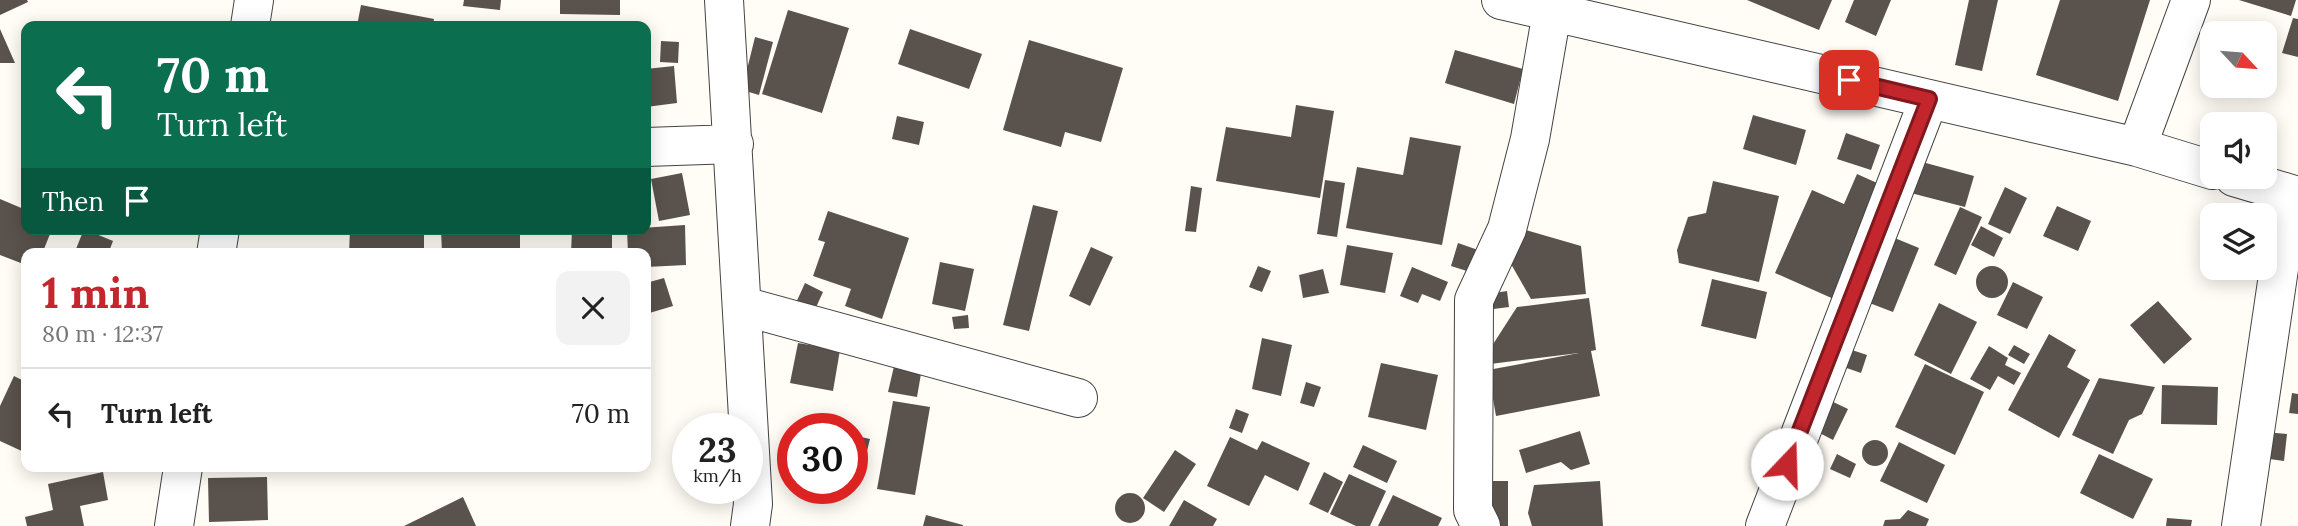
<!DOCTYPE html>
<meta charset="utf-8">
<style>
body{margin:0;font-family:Lora,serif;background:#f2f2f2;color:#222;height:100vh;display:flex;flex-direction:column;font-size:26px;white-space:nowrap}
*{box-sizing:border-box;margin:0}
p{font-size:23px;color:#767676}
.icon{flex:none;width:38px;height:38px;fill:none;stroke:currentColor;stroke-width:2;stroke-linecap:round;stroke-linejoin:round}
.map{position:relative;flex:1;overflow:hidden}
.side{position:absolute;left:21px;top:248px;width:630px;height:224px;display:flex;flex-direction:column;background:#fff;border-radius:14px;box-shadow:0 4px 18px #0003}
.side>*{flex:none}
.guide{position:absolute;left:21px;top:21px;width:630px;height:214px;border-radius:14px;box-shadow:0 4px 18px #0003;background:#0b6e4f;color:#fff;overflow:hidden}
.needle{width:46px;rotate:116deg}
.buttons{position:absolute;left:2200px;top:21px;display:grid;gap:14px}
.buttons a{display:grid;place-items:center;width:77px;height:77px;border-radius:14px;background:#fff;box-shadow:0 4px 18px #0003;font-size:35px}
.speed{position:absolute;left:672px;top:413px;display:flex;gap:14px;font-size:35px;font-weight:700;text-align:center}
.speed>*{display:grid;place-content:center;width:91px;height:91px;border-radius:50%;background:#fff;box-shadow:0 4px 18px #0003;line-height:1}
.speed small{font-size:18px;font-weight:400}
.speed .limit{border:10px solid #d22;background:#fff;color:#111}
.pin{position:absolute;display:grid;place-items:center;width:60px;height:60px;color:#fff;margin:-30px;border-radius:14px;box-shadow:0 4px 10px #0006}
.me{position:absolute;width:77px;margin:-38px;rotate:21deg;stroke-linejoin:round;filter:drop-shadow(0 0 5px #0008)}
.turn{display:flex;align-items:center;gap:24px;height:147px;padding:0 21px;font-size:32px}
.turn .icon{width:91px;height:91px;stroke-width:2.5}
.turn b{display:block;font-size:49px;line-height:60px}
.then{display:flex;align-items:center;height:66px;padding:0 21px;background:#0003;gap:14px;font-size:26px}
.round{display:grid;place-items:center;flex:none;width:74px;height:74px;border-radius:14px;background:#f2f2f2}
.headline{display:flex;align-items:center;justify-content:space-between;height:119px;padding:0 21px}
h1{font-size:42px;font-weight:700;line-height:52px;color:#c4262e}
ul{padding:0;list-style:none}
li{display:flex;align-items:center;gap:21px;height:91px;padding:0 21px;border-top:2px solid #e0e0e0}
li div{flex:1}
li b{display:block;font-size:26px}
li em{font-style:normal}
.map>svg:first-child{display:block}
</style>
<div class="map">
<svg width="2298" height="526" viewBox="0 0 2298 526">
<rect width="100%" height="100%" fill="#fffdf5"/>
<path fill="#5a524d" d="M0 0H27L28 2 0 15Z
M464 0H501L500 10 463 6Z
M560 0H620V15L560 14Z
M1747 0H1832L1819 30Z
M1854 0H1891L1876 36 1845 22Z
M1969 0H1998L1982 71 1955 65Z
M2060 0H2150L2118 101 2036 75Z
M2239 0H2296L2291 16Z
M361 5 434 19 433 26H357Z
M788 10 849 28 822 113 762 94Z
M2293 18 2298 19V57L2282 53Z
M0 29 15 63H0Z
M910 29 982 54 969 89 898 64Z
M755 37 773 42 759 95 742 90Z
M1029 40 1123 68 1101 142 1065 132 1061 147 1003 130Z
M661 41 679 42 678 63 660 62Z
M1455 50 1523 69 1514 104 1445 83Z
M674 66 677 103 646 107V69Z
M1296 105 1334 111 1320 198 1216 181 1226 127 1291 137Z
M1753 115 1806 130 1796 165 1743 149Z
M897 116 924 122 919 145 892 139Z
M1846 133 1880 145 1871 170 1837 159Z
M1410 137 1461 146 1442 245 1346 228 1357 167 1403 175Z
M1911 159 1974 176 1965 207 1903 191Z
M682 173 690 215 659 221 651 179Z
M1857 174 1886 187 1836 300 1775 273 1812 190 1844 204Z
M1325 180 1345 183 1337 237 1317 234Z
M1713 181 1779 196 1759 282 1679 263 1677 250 1688 217 1706 213Z
M1191 186 1202 188 1196 232 1185 231Z
M2005 187 2027 198 2010 234 1988 224Z
M0 199 26 210V229H52L42 254H26V265L0 255Z
M1033 205 1058 211 1029 331 1003 325Z
M2057 206 2091 221 2078 251 2043 236Z
M1960 207 1982 217 1956 275 1934 265Z
M828 211 909 238 882 319 845 306 851 289 813 276 825 242 818 240Z
M685 225 686 265 646 267V254H628L627 229Z
M1981 226 2003 238 1994 257 1971 245Z
M1515 227 1581 246 1586 294 1531 299 1507 257Z
M84 229 113 241 108 254H74Z
M350 229H424V254H349Z
M441 229H520V254H442Z
M572 229H612V254H571Z
M1885 234 1919 248 1893 312 1859 299Z
M1458 243 1478 250 1470 272 1451 266Z
M1347 245 1393 253 1385 293 1340 285Z
M1091 247 1113 257 1090 306 1069 296Z
M940 262 974 269 965 311 932 304Z
M1258 266 1271 271 1262 292 1249 287Z
M1976 282a16 16 0 1 1 32 0a16 16 0 1 1-32 0Z
M1412 267 1448 282 1440 301 1422 294 1418 303 1400 296Z
M1323 269 1329 293 1303 298 1299 275Z
M664 278 673 306 646 314V283Z
M1712 279 1767 292 1756 339 1701 326Z
M2013 282 2043 297 2027 329 1997 315Z
M805 283 823 292 813 314 795 305Z
M1507 291 1509 307 1478 311 1476 296Z
M1589 298 1596 350 1591 351 1600 396 1496 416 1488 370 1579 353 1490 364 1488 352 1517 307Z
M2158 301 2192 339 2164 364 2130 325Z
M1939 303 1977 322 1951 374 1914 355Z
M968 315 969 328 954 329 952 317Z
M2049 334 2076 350 2067 367 2090 380 2059 438 2008 410Z
M1262 338 1292 345 1281 396 1252 389Z
M798 343 840 350 833 391 790 383Z
M2014 345 2030 354 2024 364 2008 355Z
M1989 346 2008 358 2005 365 2021 373 2014 385 1998 376 1990 390 1970 379Z
M1843 347 1867 355 1861 373 1838 365Z
M895 362 922 368 917 397 888 392Z
M1381 363 1438 375 1426 430 1368 417Z
M1925 364 1984 392 1955 455 1895 427Z
M14 376 26 382V453L0 441V406Z
M2099 378 2155 387 2142 414 2129 420 2113 454 2072 435Z
M1306 382 1321 387 1314 407 1300 403Z
M2162 385 2218 387 2217 425 2161 424Z
M2292 393 2298 394V414L2289 413Z
M1827 399 1848 409 1833 440 1812 429Z
M893 401 930 407 915 495 877 489Z
M1236 409 1249 414 1242 433 1229 428Z
M1580 431 1590 464 1571 470 1561 462 1526 473 1519 450Z
M2265 432 2287 434 2284 461 2262 458Z
M852 435 870 439 863 467 852 465Z
M1230 437 1257 450 1262 441 1310 463 1298 491 1265 475 1249 506 1207 486Z
M1862 453a13 13 0 1 1 26 0a13 13 0 1 1-26 0Z
M1899 442 1945 465 1927 503 1880 481Z
M1363 445 1397 461 1387 483 1353 467Z
M1175 450 1196 464 1164 512 1143 498Z
M1837 454 1856 464 1850 478 1830 469Z
M2099 454 2153 479 2133 519 2080 493Z
M103 472 108 500 80 506 84 526H27L25 517 53 510 48 484Z
M1324 472 1343 482 1328 513 1309 504Z
M1349 474 1386 491 1370 526H1356L1330 514Z
M267 477 268 520 209 522 208 478Z
M1484 481H1508V526H1484Z
M1600 481 1603 526H1532L1528 513 1534 485Z
M1115 508a15 15 0 1 1 30 0a15 15 0 1 1-30 0Z
M1393 495 1442 518 1438 526H1378Z
M463 497 476 526H404Z
M1184 500 1217 519 1213 526H1169Z
M1908 510 1929 519 1926 526H1883L1885 520 1900 519Z
M926 515 963 525V526H923Z
M2167 518 2192 520 2191 526H2166Z"/>
<g fill="none" stroke-linecap="round" stroke-linejoin="round">
<defs>
<path id="minor" d="M724 0 753 504 750 526
M1501 0 2137 147 2212 170
M250 26 254 0
M646 147 734 144
M2137 147 2191 0
M2234 177 2298 196
M216 254 220 229
M743 306 1078 398
M174 526 183 467
M1481 526 1473 510 1474 300 1507 229 1530 139 1552 12
M1765 526 1929 99
M2241 526 2290 194"/>
</defs>
<use href="#minor" stroke="#444" stroke-width="40"/>
<use href="#minor" stroke="#fff" stroke-width="38"/>
</g>
<g fill="none" stroke-linecap="round" stroke-linejoin="round">
<defs>
<path id="route" d="M1787 464 1929 99 1849 80"/>
</defs>
<use href="#route" stroke="#7f191e" stroke-width="18"/>
<use href="#route" stroke="#c4262e" stroke-width="12"/>
</g>
</svg>
<div class="buttons">
<a><svg class="needle" viewBox="-14 -14 28 28"><path d="M0-13l5 13h-10z" fill="#e53935"/><path d="M0 13l5-13h-10z" fill="#767676"/></svg></a>
<a><svg class="icon" aria-label="sound" viewBox="0 0 24 24"><path d="M4 9h4l5-4v14l-5-4H4zM17 9q2 3 0 6"/></svg></a>
<a><svg class="icon" aria-label="layers" viewBox="0 0 24 24"><path d="M12 4l9 5-9 5-9-5zM3 14l9 5 9-5"/></svg></a>
</div>
<div class="speed"><div>23<small>km/h</small></div><div class="limit">30</div></div>
<div class="pin" style="left:1849px;top:80px;background:#d93025"><svg class="icon" aria-label="arrive" viewBox="0 0 24 24"><path d="M6 21V4h12l-3 4 3 4H6"/></svg></div>
<svg class="me" style="left:1787px;top:464px" viewBox="-20 -20 40 40"><circle r="19" fill="#fff"/><path d="M0-13L10 11 0 6-10 11z" fill="#c4262e"/></svg>
<div class="guide">
<div class="turn"><svg class="icon" aria-label="left" viewBox="0 0 24 24"><path d="M17 20v-9H6M10 6l-5 5 5 5"/></svg><div><b>70 m</b>Turn left</div></div>
<div class="then">Then<svg class="icon" aria-label="arrive" viewBox="0 0 24 24"><path d="M6 21V4h12l-3 4 3 4H6"/></svg></div>
</div>
<section class="side">
<div class="headline"><div><h1>1 min</h1><p>80 m · 12:37</p></div><a class="round"><svg class="icon" aria-label="close" viewBox="0 0 24 24"><path d="M6 6l12 12M18 6L6 18"/></svg></a></div>
<ul>
<li><svg class="icon" aria-label="left" viewBox="0 0 24 24"><path d="M17 20v-9H6M10 6l-5 5 5 5"/></svg><div><b>Turn left</b></div><em>70 m</em></li>
</ul>
</section>
</div>
